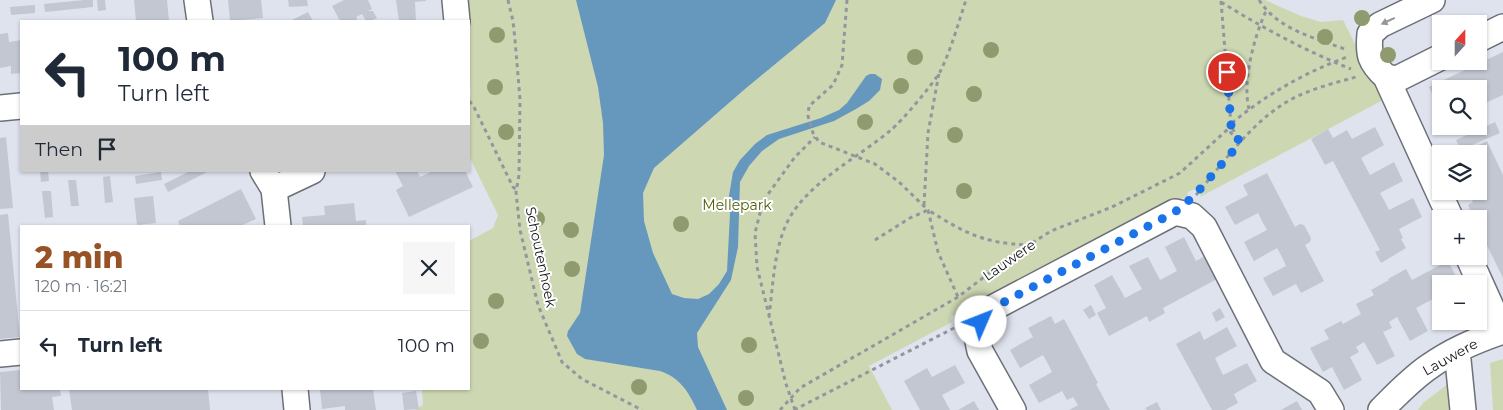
<!DOCTYPE html>
<meta charset="utf-8">
<style>
body{margin:0;font-family:Montserrat,sans-serif;background:#f6f6f7;color:#1f2937;height:100vh;display:flex;flex-direction:column;font-size:19px;white-space:nowrap}
*{box-sizing:border-box;margin:0}
p{font-size:16px;color:#747a83}
.icon{flex:none;width:28px;height:28px;fill:none;stroke:currentColor;stroke-width:2;stroke-linecap:round;stroke-linejoin:round}
.map{position:relative;flex:1;overflow:hidden}
.drawer{position:absolute;left:20px;top:225px;width:450px;height:165px;display:flex;flex-direction:column;background:#fff;border-radius:0px;box-shadow:0 1px 4px #0004}
.drawer>*{flex:none}
.top-card{position:absolute;left:20px;top:20px;width:450px;height:152px;border-radius:0px;box-shadow:0 1px 4px #0004;background:#fff;color:#1f2937;overflow:hidden}
.needle{width:32px;rotate:21deg}
.controls{position:absolute;left:1432px;top:15px;display:grid;gap:10px}
.controls a{display:grid;place-items:center;width:55px;height:55px;border-radius:0px;background:#fff;box-shadow:0 1px 4px #0004;font-size:25px}
.pin{position:absolute;display:grid;place-items:center;width:42px;height:42px;color:#fff;margin:-21px;border:2px solid #fff;border-radius:50%;box-shadow:0 1px 5px #0007}
.me{position:absolute;width:55px;margin:-28px;rotate:46deg;stroke-linejoin:round;filter:drop-shadow(0 0 4px #0008)}
.turn{display:flex;align-items:center;gap:18px;height:105px;padding:0 15px;font-size:22px}
.turn .icon{width:65px;height:65px;stroke-width:2.5}
.turn b{display:block;font-size:35px;line-height:42px}
.then{display:flex;align-items:center;height:48px;padding:0 15px;background:#0003;gap:10px;font-size:19px}
.round{display:grid;place-items:center;flex:none;width:52px;height:52px;border-radius:0px;background:#f6f6f7}
.overview{display:flex;align-items:center;justify-content:space-between;height:85px;padding:0 15px}
h1{font-size:30px;font-weight:800;line-height:38px;color:#975325}
ul{padding:0;list-style:none}
li{display:flex;align-items:center;gap:15px;height:70px;padding:0 15px;border-top:1px solid #e0e1e3}
li div{flex:1}
li b{display:block;font-size:19px}
li em{font-style:normal}
.map>svg:first-child{display:block}
</style>
<div class="map">
<svg width="1503" height="410" viewBox="0 0 1503 410">
<rect width="100%" height="100%" fill="#dfe3ee"/>
<path fill="#cdd8b3" d="M461 0H1265L1301 16 1321 22 1343 20 1383 100 1200 197 1201 195 1195 189 1188 192 1187 196 951 317 952 322 869 366 892 410H415L423 405 422 389H469V241L493 228 498 215 469 156V96L471 95 469 72V21Z
M1503 359V410H1493L1490 363Z
M1453 380 1457 410H1418L1423 403Z"/>
<path fill="#6698bd" d="M576 0H836L825 23 745 89 654 168 643 193 644 221 653 253 672 294 684 298 698 299 709 294 719 284 727 271 730 214 729 196 733 172 740 160 755 144 767 135 821 118 839 110 847 103 866 76 870 74H875L882 79 880 90 869 101 856 109 834 121 779 139 762 151 749 166 740 182 738 247 731 280 697 333 698 347 727 410H697C689 392 679 377 660 371L585 359 577 354 567 336 568 331 580 313 604 155 603 123 598 87Z"/>
<path fill="#c3c7d1" d="M84 0H93V7L45 12 44 4Z
M97 0H105L106 10 98 11Z
M134 0H167L169 21H136Z
M228 0H261L263 18 230 21Z
M288 0H307L308 6 289 7Z
M344 0H368L372 9 368 11H373L377 18 370 21H366L362 14 356 17 358 21H340L332 6Z
M396 0H426V1L415 2 416 21H399Z
M35 5V13L11 15 10 7Z
M308 12 313 21H290Z
M8 33 9 42 21 40V73L11 74V66L0 68V34Z
M1503 52V95L1479 106V89H1441V113L1429 87Z
M1495 122 1500 133 1461 150 1456 140Z
M1375 127 1384 145 1361 158 1370 175 1394 162 1403 181 1380 193 1385 202 1389 210 1413 198 1422 217 1399 229 1403 238 1401 239 1406 248 1381 263 1375 252 1380 250 1333 161 1325 165 1311 139 1328 129 1333 138 1347 130 1352 139Z
M6 137 13 208 0 209V138Z
M1487 141 1503 175V278L1479 229V219H1474L1468 205 1473 202 1468 191H1479V154H1460Z
M40 171H48L49 181 41 182Z
M190 171H209L168 192 164 184Z
M395 171H417L420 177 433 171H465L473 187 409 217 396 190 403 186Z
M161 172 162 180 136 184 135 176Z
M1267 173 1295 227 1300 224 1304 225 1311 238 1310 242 1305 245 1324 281 1301 293 1296 284 1273 296 1263 278 1286 266 1282 257 1277 248 1254 261 1244 242 1267 230 1262 221 1258 213 1235 225 1225 207 1248 195 1243 185Z
M110 176 113 202 105 203 103 177Z
M68 180H76L79 206H71Z
M241 189 256 219 240 226H180L178 221Z
M42 191H51L53 217 45 218Z
M153 196 156 223 137 225 134 198Z
M354 203 356 221 366 220V226H303L302 217 325 215 324 206Z
M8 214 20 337 0 339V215Z
M1184 237 1196 261 1205 256 1217 279 1163 308 1165 313 1149 322 1147 316 1109 336 1097 313 1106 308 1094 285 1112 275 1125 298 1142 289 1129 266 1148 257 1160 280 1177 271 1165 247Z
M1448 261 1460 284H1441V314L1433 299 1416 308 1428 331 1410 341 1397 317 1389 322 1392 328 1383 332 1395 356 1377 365 1364 342 1356 347 1359 352 1350 357 1362 380 1344 390 1332 367 1323 372 1310 348 1329 339 1324 330 1341 321 1343 324 1361 314 1356 304 1374 295 1371 290 1389 280 1388 279 1406 269 1412 280Z
M1091 305 1096 315 1089 319 1083 310Z
M1220 308 1225 317 1216 322 1212 313Z
M1051 316 1055 324 1064 319 1098 383 1096 384 1110 410H1069L1078 405 1073 397 1067 400 1062 391 1039 403 1029 385 1052 372 1048 364 1043 355 1020 368 1010 350 1033 337 1028 328Z
M1227 327 1237 346 1215 358 1223 375 1247 363 1257 381 1234 394 1238 403 1225 410H1212L1176 344 1200 331 1204 340Z
M955 365 965 383 942 395 950 410H920L904 381 927 368 932 377Z
M21 370V389H60L61 396 52 397 54 410H1L0 372Z
M69 389H208L210 410H72Z
M329 389H373L376 410H345V406L322 409 320 390Z
M416 391 419 409 404 410 402 393Z
M974 401 979 410H958Z
M1297 401 1302 410H1281Z
M1157 402 1161 410H1147L1145 408Z"/>
<g fill="none" stroke-linecap="round" stroke-linejoin="round">
<defs>
<path id="street" d="M197 0 200 21
M455 0 457 21
M1432 0 1380 25 1370 34C1368 55 1370 62 1386 77L1451 219
M1479 39 1503 27
M1386 77 1397 79 1441 57
M0 108 21 106
M263 171 274 189 278 226
M274 189 312 171
M1468 256 1502 331
M1457 350 1463 410
M0 354 21 352
M295 389 297 410
M1013 410 980 351 976 332 987 311 1175 212 1192 216 1204 227 1273 361 1320 392 1331 410
M1381 410C1396 395 1412 378 1430 366 1451 351 1479 339 1503 331"/>
</defs>
<use href="#street" stroke="#6c7079" stroke-width="28"/>
<path stroke="#93969e" stroke-width="3" stroke-dasharray="4 4" stroke-linecap="butt" d="M508 0 513 21 515 40 520 99 519 175 516 192 520 230 538 305 562 362 582 379 642 410
M847 0 842 65 833 85 809 106 808 116 813 133 819 142 875 164 899 182 928 210 938 252 958 297
M1259 0C1278 30 1316 38 1347 50
M1221 1 1231 125 1237 138
M1221 2C1263 28 1306 51 1351 69
M469 101 473 105 513 187 517 190
M1249 109C1242 82 1254 37 1266 11
M1232 123C1267 94 1304 73 1347 57
M1196 195C1225 161 1251 122 1290 100 1310 89 1334 83 1356 77
M924 205 928 133 939 73
M875 240 910 218 928 210C965 233 983 243 1027 245
M769 317C773 286 774 244 790 217 812 180 859 157 891 130 902 121 933 84 940 72 951 50 958 24 966 0
M780 410 800 388 958 297 1010 257 1051 231 1112 207 1180 173 1228 129 1239 143
M794 410 954 328
M795 410 786 384 757 267 755 233 763 201 795 157 815 137"/>
<use href="#street" stroke="#fff" stroke-width="25"/>
</g>
<g fill="#8f9a6f">
<circle cx="1362" cy="18" r="8"/>
<circle cx="497" cy="35" r="8"/>
<circle cx="1325" cy="37" r="8"/>
<circle cx="991" cy="50" r="8"/>
<circle cx="1388" cy="55" r="8"/>
<circle cx="915" cy="57" r="8"/>
<circle cx="901" cy="86" r="8"/>
<circle cx="495" cy="87" r="8"/>
<circle cx="974" cy="94" r="8"/>
<circle cx="865" cy="122" r="8"/>
<circle cx="506" cy="132" r="8"/>
<circle cx="955" cy="135" r="8"/>
<circle cx="964" cy="191" r="8"/>
<circle cx="537" cy="219" r="8"/>
<circle cx="681" cy="224" r="8"/>
<circle cx="571" cy="230" r="8"/>
<circle cx="572" cy="269" r="8"/>
<circle cx="496" cy="301" r="8"/>
<circle cx="481" cy="341" r="8"/>
<circle cx="749" cy="345" r="8"/>
<circle cx="639" cy="387" r="8"/>
<circle cx="746" cy="398" r="8"/>
</g>
<defs><path id="oneway-solid" d="M-6-.8H1V-3.2L6.5 0L1 3.2V.8H-6Z" transform="scale(1.25)"/></defs>
<use fill="#969698" href="#oneway-solid" transform="translate(1388 21) rotate(155)"/>
<g fill="none" stroke-linecap="round" stroke-linejoin="round">
<path stroke="#1a73e8" stroke-width="9" stroke-dasharray="0 16.2" d="M981 322 987 311 1175 212 1194 196 1240 143 1231 125 1227 72"/>
</g>
<g text-anchor="middle" dominant-baseline="central" stroke-width="4" stroke-linejoin="round" paint-order="stroke">
<g font-size="14" fill="#4e5f07" stroke="#fff">
<text x="737" y="205">Mellepark</text>
</g>
<g font-size="14" fill="#15161a" stroke="#fff">
<text transform="translate(541 257) rotate(78)">Schoutenhoek</text>
<text transform="translate(1009 260) rotate(-35)">Lauwere</text>
<text transform="translate(1450 357) rotate(-29)">Lauwere</text>
</g>
</g>
</svg>
<div class="controls">
<a><svg class="needle" viewBox="-14 -14 28 28"><path d="M0-13l5 13h-10z" fill="#e53935"/><path d="M0 13l5-13h-10z" fill="#747a83"/></svg></a>
<a><svg class="icon" aria-label="search" viewBox="0 0 24 24"><circle cx="10" cy="10" r="6"/><path d="M15 15l6 6"/></svg></a>
<a><svg class="icon" aria-label="layers" viewBox="0 0 24 24"><path d="M12 4l9 5-9 5-9-5zM3 14l9 5 9-5"/></svg></a>
<a>+</a>
<a>−</a>
</div>
<div class="pin" style="left:1227px;top:72px;background:#d93025"><svg class="icon" aria-label="arrive" viewBox="0 0 24 24"><path d="M6 21V4h12l-3 4 3 4H6"/></svg></div>
<svg class="me" style="left:981px;top:322px" viewBox="-20 -20 40 40"><circle r="19" fill="#fff"/><path d="M0-13L10 11 0 6-10 11z" fill="#1a73e8"/></svg>
<div class="top-card">
<div class="turn"><svg class="icon" aria-label="left" viewBox="0 0 24 24"><path d="M17 20v-9H6M10 6l-5 5 5 5"/></svg><div><b>100 m</b>Turn left</div></div>
<div class="then">Then<svg class="icon" aria-label="arrive" viewBox="0 0 24 24"><path d="M6 21V4h12l-3 4 3 4H6"/></svg></div>
</div>
<section class="drawer">
<div class="overview"><div><h1>2 min</h1><p>120 m · 16:21</p></div><a class="round"><svg class="icon" aria-label="close" viewBox="0 0 24 24"><path d="M6 6l12 12M18 6L6 18"/></svg></a></div>
<ul>
<li><svg class="icon" aria-label="left" viewBox="0 0 24 24"><path d="M17 20v-9H6M10 6l-5 5 5 5"/></svg><div><b>Turn left</b></div><em>100 m</em></li>
</ul>
</section>
</div>
